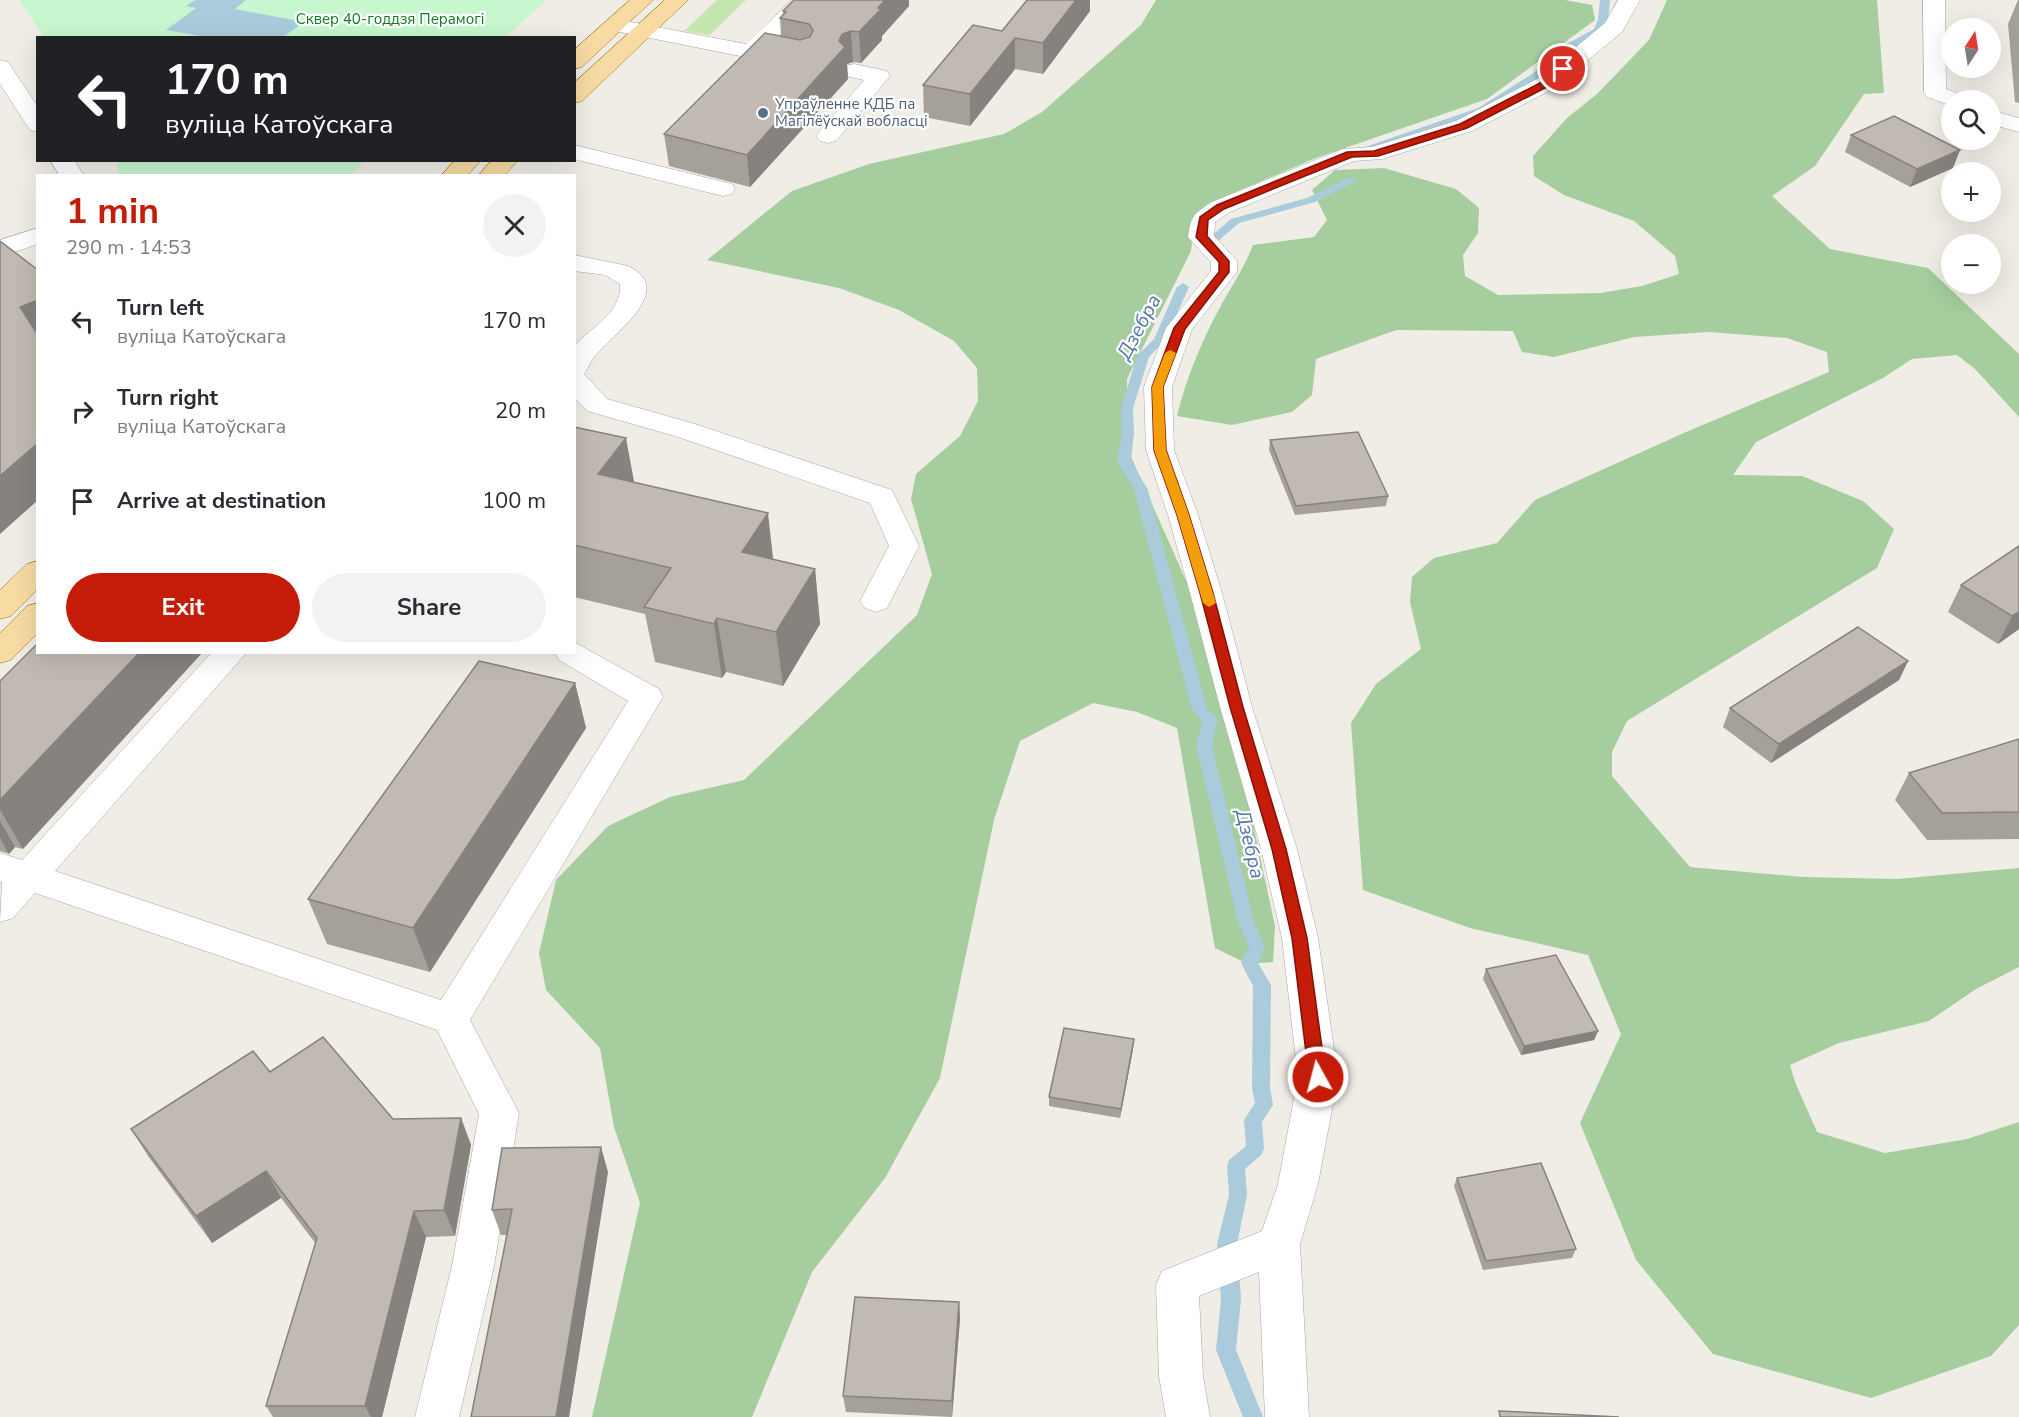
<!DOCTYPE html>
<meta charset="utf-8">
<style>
body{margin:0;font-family:"Nunito Sans",sans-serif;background:#f2f2f3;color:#2b2b33;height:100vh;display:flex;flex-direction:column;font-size:22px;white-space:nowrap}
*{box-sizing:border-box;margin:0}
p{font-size:20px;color:#7c7c81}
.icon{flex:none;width:33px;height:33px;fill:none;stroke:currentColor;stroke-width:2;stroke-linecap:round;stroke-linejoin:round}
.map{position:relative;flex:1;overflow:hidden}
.details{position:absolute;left:36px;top:174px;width:540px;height:480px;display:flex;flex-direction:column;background:#fff;border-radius:0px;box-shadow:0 6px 24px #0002}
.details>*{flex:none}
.top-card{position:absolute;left:36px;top:36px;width:540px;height:126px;border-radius:0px;box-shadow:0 6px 24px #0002;background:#202124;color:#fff;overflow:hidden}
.needle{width:39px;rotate:12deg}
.tools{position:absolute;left:1941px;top:18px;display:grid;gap:12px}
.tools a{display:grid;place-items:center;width:60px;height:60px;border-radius:50%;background:#fff;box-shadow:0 6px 24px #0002;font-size:30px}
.pin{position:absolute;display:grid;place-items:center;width:51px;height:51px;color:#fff;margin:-26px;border:3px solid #fff;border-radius:50%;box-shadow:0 2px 6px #0007}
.me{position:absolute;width:66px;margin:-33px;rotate:353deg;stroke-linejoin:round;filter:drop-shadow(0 0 4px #0008)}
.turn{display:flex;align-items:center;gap:21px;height:126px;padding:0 30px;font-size:27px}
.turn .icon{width:78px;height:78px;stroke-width:2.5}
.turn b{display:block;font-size:42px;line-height:51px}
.round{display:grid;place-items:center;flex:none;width:63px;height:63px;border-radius:32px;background:#f2f2f3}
.overview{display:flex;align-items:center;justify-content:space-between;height:102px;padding:0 30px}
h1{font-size:36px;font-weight:700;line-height:45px;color:#c51c09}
.action{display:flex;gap:12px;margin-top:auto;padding:12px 30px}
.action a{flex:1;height:69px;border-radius:36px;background:#c51c09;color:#fff;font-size:24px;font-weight:700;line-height:69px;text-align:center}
.action a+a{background:#f2f2f3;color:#2b2b33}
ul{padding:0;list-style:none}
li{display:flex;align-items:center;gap:18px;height:90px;padding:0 30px}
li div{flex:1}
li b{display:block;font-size:22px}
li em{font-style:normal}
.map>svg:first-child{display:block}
</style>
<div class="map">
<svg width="2019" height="1417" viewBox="0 0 2019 1417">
<rect width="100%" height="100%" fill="#f0ede6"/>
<path fill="#c5e7af" d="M717 0H746L710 35 684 31Z"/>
<path fill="#a6cd9d" d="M1156 0H1565L1592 5 1595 20 1487 99 1316 158 1207 204 1194 225 1191 251 1127 379 1128 450 1192 594 1243 777 1275 926 1273 962 1248 964 1215 948 1177 728 1137 712 1093 703 1020 741 994 820 940 1078 885 1178 812 1272 752 1417H592L640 1203 614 1127 600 1048 546 990 539 953 556 880 608 826 670 797 744 780 917 615 932 574 911 499 916 474 960 436 978 401 977 368 954 341 899 310 839 288 707 260 792 191 869 164 1004 134 1042 112 1141 25Z
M1667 0H1877L1884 93 1864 94 1815 166 1772 196 1830 249 1928 268 2019 354V417L1975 369 1957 355 1912 359 1883 378 1756 442 1733 475 1802 476 1863 501 1894 529 1877 568 1627 721 1612 752V776L1690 867 1803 877 1897 879 2019 868V967L1976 989 1929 1021 1839 1043 1790 1065 1795 1082 1817 1132 1885 1153 1967 1139 2019 1122V1325L1991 1356 1871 1398 1713 1354 1636 1260 1580 1123 1621 1034 1588 955 1470 928 1363 890 1351 723 1376 684 1421 649 1410 602 1412 577 1434 558 1497 543 1535 500 1686 432 1829 372 1827 352 1787 338 1709 332 1634 337 1554 357 1522 352 1513 331 1396 330 1316 359 1312 395 1292 412 1232 425 1177 416C1186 379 1200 345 1218 311 1230 288 1244 269 1253 245L1314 237 1327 220 1312 190 1335 170 1384 168 1456 189 1479 208 1478 233 1463 255 1465 276 1498 295 1601 293 1642 286 1679 274 1675 256 1634 221 1564 195 1534 176 1533 156 1567 118 1597 94 1649 40Z"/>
<path fill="#c6f7ce" d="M19 0H195L187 6 197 8 166 30 206 37H44Z
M246 0H547L504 38 283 37 303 22 234 9Z
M116 161V160L365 161 348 176 119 175Z"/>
<path fill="#a9cbdb" d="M195 0H246L235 9 304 22 283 37H206L166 30 196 8 186 6Z"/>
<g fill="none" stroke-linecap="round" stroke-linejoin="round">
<path fill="#a9cbdb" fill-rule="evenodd" d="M1600 0H1610L1608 20 1601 33 1573 49 1543 76 1486 112 1374 149H1366L1365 147 1478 108 1535 72 1565 45 1594 29 1598 20Z
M1350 177 1355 180 1354 182 1315 202 1239 223 1218 241 1214 242 1208 239 1231 219 1307 198Z
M1183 283 1189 287 1165 340 1149 357 1133 408 1134 433 1131 461 1148 490 1207 708 1218 720 1212 745 1254 922 1265 947 1258 963 1271 985 1270 1088 1273 1105 1262 1122 1264 1149 1261 1155 1245 1169 1247 1195 1237 1244 1241 1299 1236 1350 1263 1417H1243L1216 1350 1221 1299 1217 1244 1229 1195 1227 1166 1229 1160 1246 1146 1244 1120 1255 1103 1252 1088 1253 986 1241 963 1249 947 1238 922 1196 745 1202 721 1192 710 1134 490 1117 461 1122 433 1121 408 1137 356 1154 339 1177 287Z"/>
<defs>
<path id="minor" d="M792 0H815L767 48 798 54 801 59 798 64 790 66 615 31 607 30 604 25 607 20 615 19 746 44Z
M1618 0H1640L1622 32 1553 89 1472 131 1382 159 1354 161 1230 212 1215 222 1214 236 1237 261V272L1192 329 1172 387 1174 450 1198 515 1222 593 1252 707 1297 849 1318 938 1338 1077 1318 1184 1300 1244 1309 1417H1265L1259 1272 1199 1296 1203 1376 1210 1417H1166L1159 1376 1156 1285 1162 1271 1262 1231 1278 1184 1298 1077 1282 938 1261 849 1220 707 1190 593 1168 515 1146 450 1144 387 1166 328 1211 271V262L1188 237C1191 215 1194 214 1212 202L1343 149 1372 147 1456 121 1537 79 1605 23Z
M1923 0H1945L1946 89 1961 95 1964 100H1952V106L1927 97 1924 92Z
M0 60 8 62 38 107V132L30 130 0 84Z
M854 64 887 71 890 76 836 141 828 143 820 141 816 136 820 131 864 80 846 76 843 71 846 66Z
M1990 110 2019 118V132L1990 124Z
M574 145 732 184 735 189 732 194 723 196 574 159Z
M50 160H74L84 176H60Z
M38 228V244L0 257V240Z
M574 255 628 266C677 289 615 333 597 354 591 359 589 367 584 374L607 399 695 424 892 490 919 546 887 608 876 612 865 608 860 601 889 546 870 503 675 436 587 411 574 397V346C590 329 623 311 620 284L605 275 574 271Z
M574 642 659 689 663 697 470 1020 519 1113 494 1266 459 1417H415L452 1266 479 1114 437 1030 35 893 13 918 0 922 2 882 0 881V853L22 860 212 652H247L55 871 441 1000 628 701 559 660 554 652H574Z"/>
<path id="major" d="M630 0H653L582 67 574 69V50Z
M665 0H688L582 101 574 103V83Z
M455 160H481L467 176H441Z
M492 160H518L504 176H478Z
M38 561V589L11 616 0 619V590L27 564Z
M38 603V633L11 660 0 663V633L27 606Z"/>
</defs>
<use href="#minor" stroke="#a6a6a6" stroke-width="1"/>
<use href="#major" stroke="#947307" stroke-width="1"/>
<use href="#minor" fill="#fff" fill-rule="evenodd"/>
<use href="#major" fill="#f8dba3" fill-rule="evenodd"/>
</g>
<path fill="#a5a09a" d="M794 0H909V6L882 36V40L861 63 853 62 847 64 848 79 750 187 669 166 664 134 781 36 780 18 783 14V11Z
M1027 0H1090V11L1043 74 1015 69 970 126 924 117 923 85 1002 31Z
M2018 0H2019V103L2015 102 2008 24Z
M1851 135 1953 168 1910 187 1845 152Z
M574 427 634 483 773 559 815 569 820 624 783 686 726 672 722 678 655 662 645 614 574 597Z
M1270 440 1388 496 1386 506 1295 515 1269 450Z
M2019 546V629L1998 644 1948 612 1961 585Z
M1908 661 1899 680 1771 763 1723 727 1730 708Z
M0 681 23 849 15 847 9 854 0 851Z
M575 683 586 728 430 972 327 944 308 899Z
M2019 739V839L1927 840 1895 800 1909 773Z
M1486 969 1598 1031 1594 1040 1521 1055 1483 979Z
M1133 1049 1120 1118 1049 1106V1097Z
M270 1072 393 1119 461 1118 471 1145 455 1236 426 1237 382 1417H273L266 1406 316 1244 281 1198 212 1243 148 1156 131 1129Z
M608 1172 569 1417H471L507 1235H501L492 1210Z
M1457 1178 1576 1249 1572 1258 1483 1270 1454 1186Z
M959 1302 960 1319 952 1417 846 1412 843 1396Z"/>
<path fill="#86827d" d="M885 0H909V6L882 36V40L861 63 859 32Z
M1076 0H1090V11L1043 74V43Z
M851 31 853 62 847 64 848 79 750 187 747 155 839 41 842 34Z
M1015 38V69L970 126V94Z
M1960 150 1953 168 1910 187 1917 169Z
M38 300V346L20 307Z
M626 438 636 492 598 474Z
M38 443V500L0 534V476Z
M768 513 774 567 742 552Z
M815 569 820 624 783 686 776 632Z
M2019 612V629L1998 644 2012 616Z
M717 618 726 672 722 678 714 624Z
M140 652H203L23 849 0 810V800Z
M1908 661 1899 680 1771 763 1779 744Z
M575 683 586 728 430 972 413 928Z
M0 821 15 847 9 854 0 838Z
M1598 1031 1594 1040 1521 1055 1524 1046Z
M1134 1039 1133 1049 1120 1118 1121 1109Z
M461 1118 471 1145 455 1236 444 1210Z
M601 1147 608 1172 569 1417H556Z
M266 1171 281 1198 212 1243 196 1216Z
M414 1211 426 1237 382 1417H371L365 1406Z
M959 1302 960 1319 952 1417V1401Z"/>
<path fill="#c0bab3" stroke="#86827d" stroke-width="1.5" d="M794 0H885L878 8 881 9 859 32 851 31 842 34 839 41 845 47 747 155 664 134 765 33 800 40 810 37 813 30 809 24 780 18 786 12 783 11Z
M1027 0H1076L1043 43 1015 38 970 94 923 85 973 25 1002 31Z
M1894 116 1960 150 1917 169 1851 135Z
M0 241 38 270V300L20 307 38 335V443L0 476Z
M574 427 626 438 598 474 768 513 742 552 815 569 776 632 717 618 714 624 644 607 671 568 574 545Z
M1358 432 1388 496 1296 506 1270 440Z
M2019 546V612L2012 616 1961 585Z
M1858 627 1908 661 1779 744 1730 708Z
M38 643V652H140L0 800V681Z
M479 661 575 683 413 928 308 899Z
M2019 739V812L1942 813 1909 773Z
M1556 955 1598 1031 1524 1046 1486 969Z
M1064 1028 1134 1039 1121 1109 1049 1097Z
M323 1037 393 1119 461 1118 444 1210 414 1211 365 1406H266L317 1238 266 1171 196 1216 131 1129 253 1051 270 1072Z
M601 1147 556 1417H471L512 1209 492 1210 502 1148Z
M1541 1163 1576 1249 1486 1261 1457 1178Z
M855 1297 959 1302 952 1401 843 1396Z
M1499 1411 1619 1417H1500Z"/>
<path fill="#c51c09" stroke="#801206" stroke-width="1.5" d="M1559 67 1567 69 1549 86 1467 128 1378 156 1352 157 1224 209 1208 220 1207 236 1229 261V272L1185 329 1163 387 1166 450 1189 515 1213 593 1243 707 1286 849 1307 938 1326 1077 1323 1082 1318 1084 1312 1082 1309 1077 1292 938 1272 849 1230 707 1200 593 1177 515 1154 450 1152 387 1174 328 1219 272V262L1196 237 1200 217 1217 205 1347 152 1374 151 1460 124 1542 82Z"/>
<path fill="#f59e0b" d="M1170 350 1176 353 1163 387 1166 450 1189 515 1216 603 1209 607 1203 603 1177 515 1154 450 1152 387 1165 353Z"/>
<circle fill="#5c6f8a" stroke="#fff" stroke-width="2" cx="763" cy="113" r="6"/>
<g text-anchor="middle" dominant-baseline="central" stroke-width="4.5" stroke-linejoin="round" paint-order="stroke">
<g font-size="15" fill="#117a24" stroke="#fff">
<text x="390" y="19">Сквер 40-годдзя Перамогі</text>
</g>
<g font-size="15" fill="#4e5e75" stroke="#fff" text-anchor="start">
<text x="775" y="104">Упраўленне КДБ па<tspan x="775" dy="17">Магілёўскай вобласці</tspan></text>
</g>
<g font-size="20" font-style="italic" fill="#5074ab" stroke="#fff">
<text transform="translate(1139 327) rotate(-62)">Дзебра</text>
<text transform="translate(1250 844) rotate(77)">Дзебра</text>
</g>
</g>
</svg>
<div class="tools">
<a><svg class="needle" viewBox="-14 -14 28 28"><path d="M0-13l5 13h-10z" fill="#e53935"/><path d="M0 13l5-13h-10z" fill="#7c7c81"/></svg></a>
<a><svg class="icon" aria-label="search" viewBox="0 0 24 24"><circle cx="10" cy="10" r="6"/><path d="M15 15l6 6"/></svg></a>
<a>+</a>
<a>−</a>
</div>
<div class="pin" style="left:1563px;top:69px;background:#d93025"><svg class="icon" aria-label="arrive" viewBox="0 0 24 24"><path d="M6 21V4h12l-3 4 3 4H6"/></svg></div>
<svg class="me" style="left:1318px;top:1077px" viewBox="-20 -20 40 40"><circle r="17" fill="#c51c09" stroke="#fff" stroke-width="3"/><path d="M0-11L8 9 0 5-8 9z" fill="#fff"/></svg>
<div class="top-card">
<div class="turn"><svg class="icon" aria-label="left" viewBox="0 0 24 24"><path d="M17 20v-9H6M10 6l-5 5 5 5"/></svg><div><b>170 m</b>вуліца Катоўскага</div></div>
</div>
<section class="details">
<div class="overview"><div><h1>1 min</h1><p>290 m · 14:53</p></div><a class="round"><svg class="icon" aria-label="close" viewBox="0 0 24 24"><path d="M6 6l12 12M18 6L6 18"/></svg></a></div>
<ul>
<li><svg class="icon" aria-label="left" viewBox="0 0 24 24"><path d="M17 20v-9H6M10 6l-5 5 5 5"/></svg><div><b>Turn left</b><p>вуліца Катоўскага</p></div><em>170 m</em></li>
<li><svg class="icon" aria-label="right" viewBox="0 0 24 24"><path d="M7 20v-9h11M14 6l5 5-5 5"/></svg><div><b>Turn right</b><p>вуліца Катоўскага</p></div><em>20 m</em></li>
<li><svg class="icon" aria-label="arrive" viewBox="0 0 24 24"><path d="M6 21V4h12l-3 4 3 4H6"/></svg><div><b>Arrive at destination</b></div><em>100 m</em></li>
</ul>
<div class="action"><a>Exit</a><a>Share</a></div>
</section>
</div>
